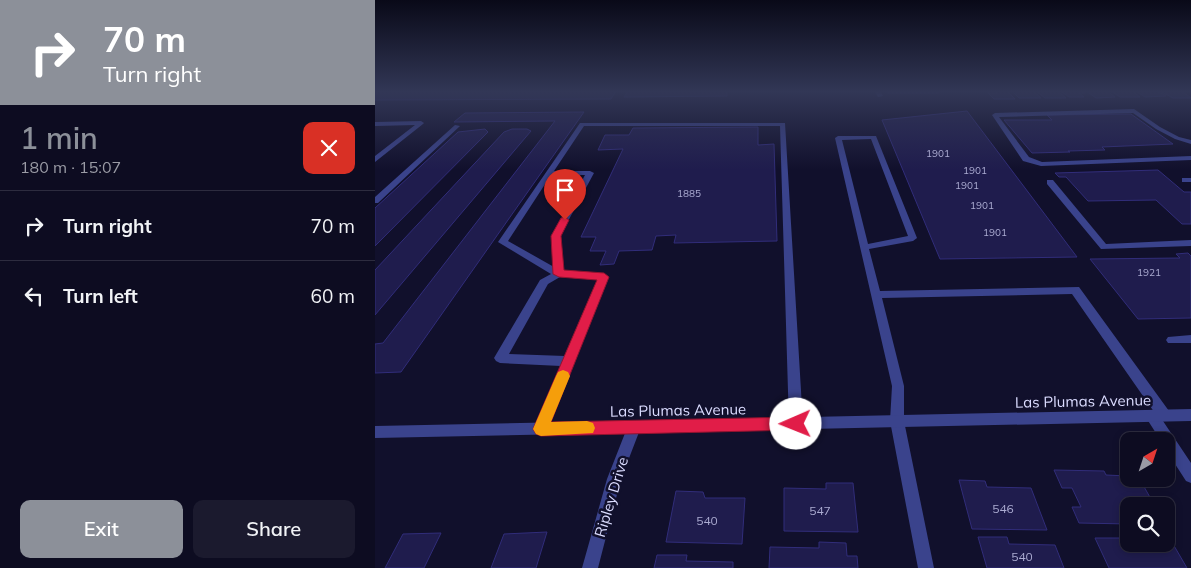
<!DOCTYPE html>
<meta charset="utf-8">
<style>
body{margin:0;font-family:Mulish,sans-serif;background:#1b1a2e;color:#f1f3f6;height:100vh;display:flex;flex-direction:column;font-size:19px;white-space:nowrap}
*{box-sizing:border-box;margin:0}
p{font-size:16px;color:#9a9ba5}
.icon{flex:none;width:28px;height:28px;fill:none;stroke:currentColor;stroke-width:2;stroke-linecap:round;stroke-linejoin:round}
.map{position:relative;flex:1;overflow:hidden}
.sheet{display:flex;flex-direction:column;background:#0d0c21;width:375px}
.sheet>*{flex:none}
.banner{background:#8c9099;color:#fff;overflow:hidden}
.needle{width:32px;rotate:39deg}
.fabs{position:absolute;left:745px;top:432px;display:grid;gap:10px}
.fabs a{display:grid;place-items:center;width:55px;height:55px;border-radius:10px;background:#0d0c21;box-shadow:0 2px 8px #0003,0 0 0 1px #2d2c3f;font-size:25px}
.pin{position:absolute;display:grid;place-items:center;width:42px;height:42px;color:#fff;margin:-51px -21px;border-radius:50% 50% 50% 0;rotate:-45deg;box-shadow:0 0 5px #0007}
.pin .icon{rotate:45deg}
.me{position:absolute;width:55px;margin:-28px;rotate:269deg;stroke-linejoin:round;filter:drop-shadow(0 0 4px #0008)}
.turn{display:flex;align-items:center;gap:18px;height:105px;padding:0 20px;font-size:22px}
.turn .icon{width:65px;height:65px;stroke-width:2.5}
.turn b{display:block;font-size:35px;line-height:42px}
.round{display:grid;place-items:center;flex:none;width:52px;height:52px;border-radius:10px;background:#1b1a2e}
.head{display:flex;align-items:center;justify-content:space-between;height:85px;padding:0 20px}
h1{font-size:30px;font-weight:600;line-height:38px;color:#8c9099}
.button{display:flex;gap:10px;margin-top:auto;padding:10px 20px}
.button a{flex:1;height:58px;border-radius:10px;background:#8c9099;color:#fff;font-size:20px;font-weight:600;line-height:58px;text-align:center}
.button a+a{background:#1b1a2e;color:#f1f3f6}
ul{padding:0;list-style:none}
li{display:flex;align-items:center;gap:15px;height:70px;padding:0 20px;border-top:1px solid #2d2c3f}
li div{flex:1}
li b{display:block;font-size:19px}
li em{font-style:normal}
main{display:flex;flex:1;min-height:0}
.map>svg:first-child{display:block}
</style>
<main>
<section class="sheet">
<div class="banner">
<div class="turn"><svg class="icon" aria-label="right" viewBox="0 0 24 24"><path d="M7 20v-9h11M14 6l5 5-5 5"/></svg><div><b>70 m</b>Turn right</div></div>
</div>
<div class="head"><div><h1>1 min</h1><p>180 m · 15:07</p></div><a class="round" style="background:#d93025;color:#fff"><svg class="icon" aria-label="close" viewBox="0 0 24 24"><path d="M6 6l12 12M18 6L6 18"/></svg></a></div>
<ul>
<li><svg class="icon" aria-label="right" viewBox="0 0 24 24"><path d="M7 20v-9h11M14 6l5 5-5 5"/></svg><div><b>Turn right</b></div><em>70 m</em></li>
<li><svg class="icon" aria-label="left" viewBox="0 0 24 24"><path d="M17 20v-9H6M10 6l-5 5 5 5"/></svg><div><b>Turn left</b></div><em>60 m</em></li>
</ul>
<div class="button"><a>Exit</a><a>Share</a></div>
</section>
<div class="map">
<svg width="816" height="568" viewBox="0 0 816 568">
<rect width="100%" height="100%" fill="#11102c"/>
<path fill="#1f1c4d" stroke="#312d7a" d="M0 91H241L236 99 0 100Z
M253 91H352V96L249 97Z
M511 91H562L564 93H512Z
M620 91H632L640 99H619L613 93H622Z
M637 91H658L666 98H644Z
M661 91H683L691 98H670Z
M686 91H708L710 93H704L709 97H694Z
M711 91H732L740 97 721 98Z
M736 91H757L765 97H745Z
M761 91H782L791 96 770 97Z
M785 91H807L816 98H798Z
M592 111 702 257 565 259 507 120Z
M209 112 26 372 0 373V344L8 343 180 121 79 122 90 113Z
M756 114 798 144 727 147 730 150 693 151 695 152 657 153 629 120H677L672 115Z
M383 127V145L399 144 402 241 299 243 301 235 281 236 277 250 244 251 239 264 225 265 231 251H215L221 237H206L248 149 223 150 230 135H254L258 128Z
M110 129 113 132 0 246V208L83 132Z
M137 129H152L156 131 0 315V270L129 132Z
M783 170 809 192H816V224H807L781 200 713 201 691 177H684L680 173Z
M813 253 816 256V318L763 319 715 259 805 258 801 254Z
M679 470 729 471 731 475 753 476 758 484 768 485 780 506H754V524L704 523 697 507H706L697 488H687Z
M584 480 610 481 612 487 656 488 672 530 597 529Z
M451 483H478L483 532 409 531V488L451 489Z
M301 491 328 492 330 498H370L367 544 291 542Z
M172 532 161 568H116L129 534Z
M791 532 812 568H734L720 538H754V544H791Z
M66 533 49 568H10L28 534Z
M603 537H632L634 544 680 545 689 568H612Z
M444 542 471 543 472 556H482L483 568H394L395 547 444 548Z
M282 555H312L311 561 358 562V568H279Z"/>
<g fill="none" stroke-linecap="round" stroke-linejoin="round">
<path fill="#3a438c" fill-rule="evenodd" d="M499 91H505L508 96 503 97Z
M759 109 785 127 804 137 816 140V144L800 139 781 129 758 113 624 117 654 157 667 162 816 156V160L666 166 648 161 617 115 620 113Z
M46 121 49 123 48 124 0 162V156L40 125 0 126V122Z
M205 123H410L428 424 426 428 421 430 416 428 414 424 405 126H209L179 171H215L219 173 185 236 189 271 229 274 234 277 171 433 166 435 161 433 159 429 186 366 125 363 121 361 119 358 165 280 176 274 123 242ZM176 175H210L177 236 179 267 133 241ZM185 277 223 280 190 356 134 354 173 284Z
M80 125 85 126 3 203H0V197Z
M463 136H501L542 238 538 241 494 249 505 291 704 287 794 411 796 415 794 419 789 421 784 419 697 294 507 298 529 386V421L527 425 522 427 517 425 515 421 517 386 460 138ZM496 139 533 236 493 244 467 140Z
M807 178H816V182H807Z
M672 180H678L731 244 816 240V246L726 249 672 184Z
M816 335V343H793L791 340 793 337Z"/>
<path fill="#3a438c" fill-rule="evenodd" d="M777 410 782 412 816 463V483L811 481 791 450V441H786L770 416 772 412Z
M522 415 527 417 529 421 559 568H543L515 421 517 417Z
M259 421 264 423 266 427 246 479 223 568H207L232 479 254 423Z"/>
<path fill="#3a438c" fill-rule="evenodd" d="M816 409V421L0 438V426Z"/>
</g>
<linearGradient id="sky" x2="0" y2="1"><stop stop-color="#090918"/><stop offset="0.54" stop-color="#323756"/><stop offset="1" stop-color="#323756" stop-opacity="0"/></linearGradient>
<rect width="816" height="170" fill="url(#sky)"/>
<path fill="#e11d48" stroke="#92132f" d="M190 217 194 220 186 236 189 270 229 273 234 277 176 422 421 417 427 419 429 424 427 428 421 430 166 436 161 434 158 429 222 280 184 277 178 274 176 236 186 218Z"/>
<path fill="#f59e0b" d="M188 370 193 372 195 376 176 422 212 421 218 423 220 428 218 433 166 436 161 434 158 429 181 376 183 372Z"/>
<g text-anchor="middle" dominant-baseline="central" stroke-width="5" stroke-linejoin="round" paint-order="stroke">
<g font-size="10" fill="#acacd2">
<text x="563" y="153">1901</text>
<text x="600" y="170">1901</text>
<text x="592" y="185">1901</text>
<text x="314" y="193">1885</text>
<text x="607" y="205">1901</text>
<text x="620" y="232">1901</text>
<text x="774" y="272">1921</text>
</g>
<g font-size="12" fill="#acacd2">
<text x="628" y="508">546</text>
<text x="445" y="510">547</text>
<text x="332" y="520">540</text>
<text x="647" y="556">540</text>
</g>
<g font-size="15" fill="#dbdcff" stroke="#11102c">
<text transform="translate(708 401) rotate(-1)">Las Plumas Avenue</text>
<text transform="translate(303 410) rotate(-1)">Las Plumas Avenue</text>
<text transform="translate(236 497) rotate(-73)">Ripley Drive</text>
</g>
</g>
</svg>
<div class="fabs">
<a><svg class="needle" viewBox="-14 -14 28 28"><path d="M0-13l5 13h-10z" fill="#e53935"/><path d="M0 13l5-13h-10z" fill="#9a9ba5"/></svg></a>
<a><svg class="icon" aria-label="search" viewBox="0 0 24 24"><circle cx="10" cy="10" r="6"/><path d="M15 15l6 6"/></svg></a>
</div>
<div class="pin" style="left:190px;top:220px;background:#d93025"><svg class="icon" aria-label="arrive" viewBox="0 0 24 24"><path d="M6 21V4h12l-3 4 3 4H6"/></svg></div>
<svg class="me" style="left:421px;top:424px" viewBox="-20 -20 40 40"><circle r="19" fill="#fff"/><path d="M0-13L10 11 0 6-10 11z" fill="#e11d48"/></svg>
</div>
</main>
